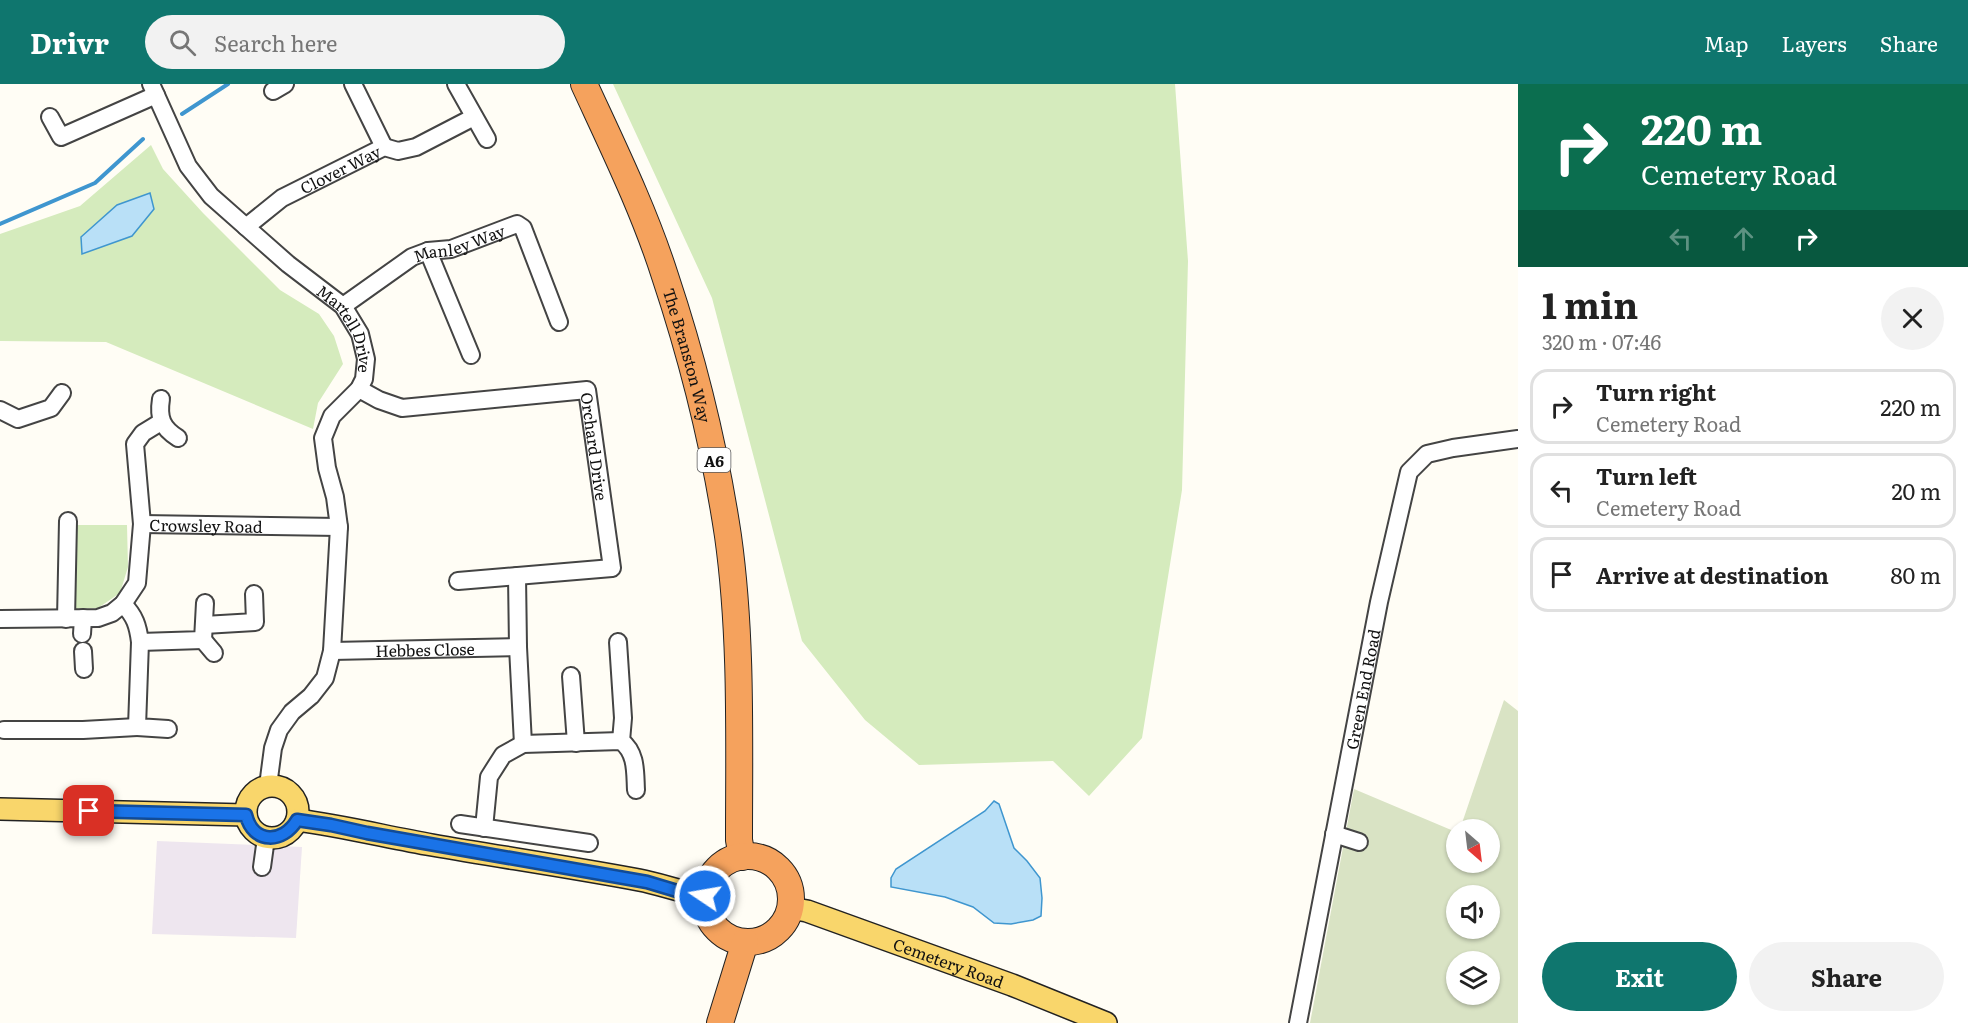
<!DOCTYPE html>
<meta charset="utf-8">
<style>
body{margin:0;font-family:Literata,serif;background:#f2f2f2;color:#222;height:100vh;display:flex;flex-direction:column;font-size:22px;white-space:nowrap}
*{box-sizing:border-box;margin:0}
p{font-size:20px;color:#767676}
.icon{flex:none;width:33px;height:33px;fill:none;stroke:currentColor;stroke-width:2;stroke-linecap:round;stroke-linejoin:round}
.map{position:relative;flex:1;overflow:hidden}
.details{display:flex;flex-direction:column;background:#fff;width:450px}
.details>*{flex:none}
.top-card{background:#0b6e4f;color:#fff;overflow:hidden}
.needle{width:39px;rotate:152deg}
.controls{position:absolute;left:1446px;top:735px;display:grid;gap:12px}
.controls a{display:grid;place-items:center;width:54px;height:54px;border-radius:50%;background:#fff;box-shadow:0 2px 4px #0004;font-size:30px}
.pin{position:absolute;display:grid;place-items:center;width:51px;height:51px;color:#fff;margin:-26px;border-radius:12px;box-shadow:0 3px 9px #0006}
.me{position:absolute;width:66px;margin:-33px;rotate:282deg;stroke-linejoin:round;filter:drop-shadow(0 0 4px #0008)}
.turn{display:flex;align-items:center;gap:21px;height:126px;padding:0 24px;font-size:27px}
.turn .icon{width:78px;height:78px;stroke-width:2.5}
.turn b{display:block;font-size:42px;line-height:51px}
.lanes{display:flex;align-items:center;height:57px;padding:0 24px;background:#0003;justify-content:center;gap:30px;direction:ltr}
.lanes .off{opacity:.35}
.round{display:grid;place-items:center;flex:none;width:63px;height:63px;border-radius:32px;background:#f2f2f2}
.head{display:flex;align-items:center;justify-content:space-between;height:102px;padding:0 24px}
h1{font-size:36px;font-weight:700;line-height:45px}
.action{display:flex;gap:12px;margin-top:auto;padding:12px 24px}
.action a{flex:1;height:69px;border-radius:36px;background:#0f766e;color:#fff;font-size:24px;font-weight:700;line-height:69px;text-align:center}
.action a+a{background:#f2f2f2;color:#222}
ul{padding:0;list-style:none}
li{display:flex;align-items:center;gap:18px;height:75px;margin:0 12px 9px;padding:0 12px;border:3px solid #e0e0e0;border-radius:18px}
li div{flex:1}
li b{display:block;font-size:22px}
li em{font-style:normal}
header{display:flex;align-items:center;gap:36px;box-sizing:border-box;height:84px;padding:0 30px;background:#0f766e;color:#fff}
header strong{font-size:28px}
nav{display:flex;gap:33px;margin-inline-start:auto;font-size:21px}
.search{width:420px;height:54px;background:#f2f2f2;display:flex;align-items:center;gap:15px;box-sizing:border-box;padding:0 21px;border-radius:33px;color:#767676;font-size:22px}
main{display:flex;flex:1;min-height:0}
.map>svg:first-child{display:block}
</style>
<header>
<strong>Drivr</strong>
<div class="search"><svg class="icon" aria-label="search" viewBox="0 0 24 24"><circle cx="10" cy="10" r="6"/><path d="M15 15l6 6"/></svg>Search here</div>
<nav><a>Map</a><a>Layers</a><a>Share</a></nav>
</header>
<main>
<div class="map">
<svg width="1518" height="939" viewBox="0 0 1518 939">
<rect width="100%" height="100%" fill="#fffdf5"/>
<path fill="#eee6ef" d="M157 757 302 763 296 854 152 850Z"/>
<path fill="#d5ebbd" d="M613 0H1175L1188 177 1182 406 1142 654 1089 712 1053 677 919 681 865 636 802 557 712 214Z
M151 61 163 85 203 129 280 206 319 230 334 252 343 280 318 319 313 345 106 258 0 257V150L80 122Z
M73 441H127L128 483 120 509 98 524 73 525Z"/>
<path fill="#d9e3c4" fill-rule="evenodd" d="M1504 616 1518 627V939H1310L1354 705 1456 748V778H1490V746L1460 745ZM1456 812H1490V844H1456ZM1456 878H1490V910H1456Z"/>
<path fill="#b9e0f7" stroke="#3f96cf" stroke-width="1.5" d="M150 109 154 125 132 152 82 170 81 153 117 121Z
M994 717 999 720 1014 764 1027 777 1040 794 1042 814 1041 832 1033 836 1011 840 994 839 973 823 945 813 891 803V794L896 785 985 727Z"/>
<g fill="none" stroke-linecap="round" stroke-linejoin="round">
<path stroke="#3f96cf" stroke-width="4" d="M182 30 228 0
M0 140 95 99 143 55"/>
<defs>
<g id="minor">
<path id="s1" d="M151 0 188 82 211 112 288 180 343 222 360 250 366 275 364 295 359 305 332 332 323 354 327 384 335 413 339 443 332 567 325 594 311 612 292 628 279 646 273 664 268 702"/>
<path d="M353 0 384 63"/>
<path d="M456 0 487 55"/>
<path d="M273 7 285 0"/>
<path d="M50 33 61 53 156 11"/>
<path id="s2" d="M246 143 282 114 384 63 398 67 416 63 474 33"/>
<path d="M428 167 471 271"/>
<path id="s3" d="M343 222 412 173 428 167 451 165 517 140 523 144 559 238"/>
<path id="s4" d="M359 305 379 316 402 324 587 306 612 484 458 497"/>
<path d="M161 315C158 334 162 344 178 354"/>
<path d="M0 326 18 335 51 324 62 309"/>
<path id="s5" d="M142 440 339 443"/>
<path d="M517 492 518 563 523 660"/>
<path d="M123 520C135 532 138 542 140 558L137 643 168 645"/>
<path d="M0 535 98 534 112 529 123 520 137 499 142 440 135 360 143 349 161 338"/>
<path d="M66 535 68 437"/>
<path d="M204 541 255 538 254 510"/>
<path d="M82 550 83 534"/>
<path d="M203 556 214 569"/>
<path d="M140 558 203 556 205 519"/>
<path d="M618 558 623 634 621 657"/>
<path d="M83 567 84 585"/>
<path id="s6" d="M332 567 518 563"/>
<path d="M571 592 576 659"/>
<path d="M4 646H83L137 643"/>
<path d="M460 740 589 759"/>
<path d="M484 744 489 693 503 671 523 660 621 657C637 669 635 689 636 706"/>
<path d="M1334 750 1359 758"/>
<path d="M262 783 266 754"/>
<path id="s7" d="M1298 939 1379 518 1409 388 1427 370 1453 364 1518 355"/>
</g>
<g id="major">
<circle cx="272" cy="728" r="26"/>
<path d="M0 725 246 731"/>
<path d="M297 736C342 742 387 753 432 761 501 773 570 783 639 796 661 800 683 809 705 812"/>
<path id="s8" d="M790 824 807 827 1012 901 1106 939"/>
</g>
<g id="highway">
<path id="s9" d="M584 0C613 63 644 126 665 192 693 276 715 365 728 452 742 552 739 655 739 756L742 773"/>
<circle cx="748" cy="815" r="43"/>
<path d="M720 939 745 858"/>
</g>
</defs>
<use href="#minor" stroke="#444" stroke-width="20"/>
<use href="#major" stroke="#222" stroke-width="24"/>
<use href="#highway" stroke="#222" stroke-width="28"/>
<use href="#minor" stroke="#fff" stroke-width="16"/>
<use href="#major" stroke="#f9d66b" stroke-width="21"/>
<use href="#highway" stroke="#f5a25d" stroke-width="26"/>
</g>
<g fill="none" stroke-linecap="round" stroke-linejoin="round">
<defs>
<path id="route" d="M89 727 246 731C253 760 283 760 297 736L331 741 367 749 647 798 687 810 705 812"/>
</defs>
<use href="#route" stroke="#114b97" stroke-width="15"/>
<use href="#route" stroke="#1a73e8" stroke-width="10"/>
</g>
<g text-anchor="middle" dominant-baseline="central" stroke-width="6" stroke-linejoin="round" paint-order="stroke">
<rect fill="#fff" stroke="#585858" stroke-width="1.5" x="697.5" y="364" width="33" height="24" rx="4.5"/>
<g font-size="15" font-weight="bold" fill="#111">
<text x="714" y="376">A6</text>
</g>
<g font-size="16" fill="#111" stroke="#fff">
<text stroke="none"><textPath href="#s2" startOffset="111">Clover Way</textPath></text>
<text stroke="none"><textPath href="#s3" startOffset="134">Manley Way</textPath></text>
<text stroke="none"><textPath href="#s1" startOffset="321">Martell Drive</textPath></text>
<text stroke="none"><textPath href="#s9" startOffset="291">The Branston Way</textPath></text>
<text stroke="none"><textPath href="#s4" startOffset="290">Orchard Drive</textPath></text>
<text stroke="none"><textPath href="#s5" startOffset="64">Crowsley Road</textPath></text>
<text stroke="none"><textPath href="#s6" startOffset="93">Hebbes Close</textPath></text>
<text stroke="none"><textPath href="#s7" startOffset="340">Green End Road</textPath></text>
<text stroke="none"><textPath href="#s8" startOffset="168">Cemetery Road</textPath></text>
</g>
</g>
</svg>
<div class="controls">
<a><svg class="needle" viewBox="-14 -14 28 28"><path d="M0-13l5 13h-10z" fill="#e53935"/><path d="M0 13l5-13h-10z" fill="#767676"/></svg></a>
<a><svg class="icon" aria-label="sound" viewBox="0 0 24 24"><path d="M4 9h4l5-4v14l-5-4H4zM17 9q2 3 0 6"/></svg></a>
<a><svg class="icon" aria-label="layers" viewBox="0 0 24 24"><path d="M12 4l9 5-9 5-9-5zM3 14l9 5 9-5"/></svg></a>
</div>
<div class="pin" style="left:89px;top:727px;background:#d93025"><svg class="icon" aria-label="arrive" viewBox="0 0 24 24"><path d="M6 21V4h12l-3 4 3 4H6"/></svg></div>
<svg class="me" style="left:705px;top:812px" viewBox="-20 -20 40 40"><circle r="17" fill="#1a73e8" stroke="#fff" stroke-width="3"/><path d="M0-11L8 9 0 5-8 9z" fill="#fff"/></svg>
</div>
<section class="details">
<div class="top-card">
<div class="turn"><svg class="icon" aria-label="right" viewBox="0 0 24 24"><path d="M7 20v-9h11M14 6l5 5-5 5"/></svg><div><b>220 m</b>Cemetery Road</div></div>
<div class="lanes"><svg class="icon off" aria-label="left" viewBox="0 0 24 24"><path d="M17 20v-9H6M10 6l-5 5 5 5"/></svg><svg class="icon off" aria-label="ahead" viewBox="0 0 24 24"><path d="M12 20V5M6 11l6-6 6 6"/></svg><svg class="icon" aria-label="right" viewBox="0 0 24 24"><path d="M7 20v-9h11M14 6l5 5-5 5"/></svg></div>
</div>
<div class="head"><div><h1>1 min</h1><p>320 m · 07:46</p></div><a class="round"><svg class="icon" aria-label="close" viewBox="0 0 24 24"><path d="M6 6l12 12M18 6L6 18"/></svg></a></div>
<ul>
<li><svg class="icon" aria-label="right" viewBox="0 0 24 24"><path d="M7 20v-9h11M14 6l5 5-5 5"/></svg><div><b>Turn right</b><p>Cemetery Road</p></div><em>220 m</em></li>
<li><svg class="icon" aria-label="left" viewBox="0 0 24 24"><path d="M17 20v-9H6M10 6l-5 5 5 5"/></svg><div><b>Turn left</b><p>Cemetery Road</p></div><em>20 m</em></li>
<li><svg class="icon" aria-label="arrive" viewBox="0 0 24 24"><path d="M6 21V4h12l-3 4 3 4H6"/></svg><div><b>Arrive at destination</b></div><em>80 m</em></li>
</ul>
<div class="action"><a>Exit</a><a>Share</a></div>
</section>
</main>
